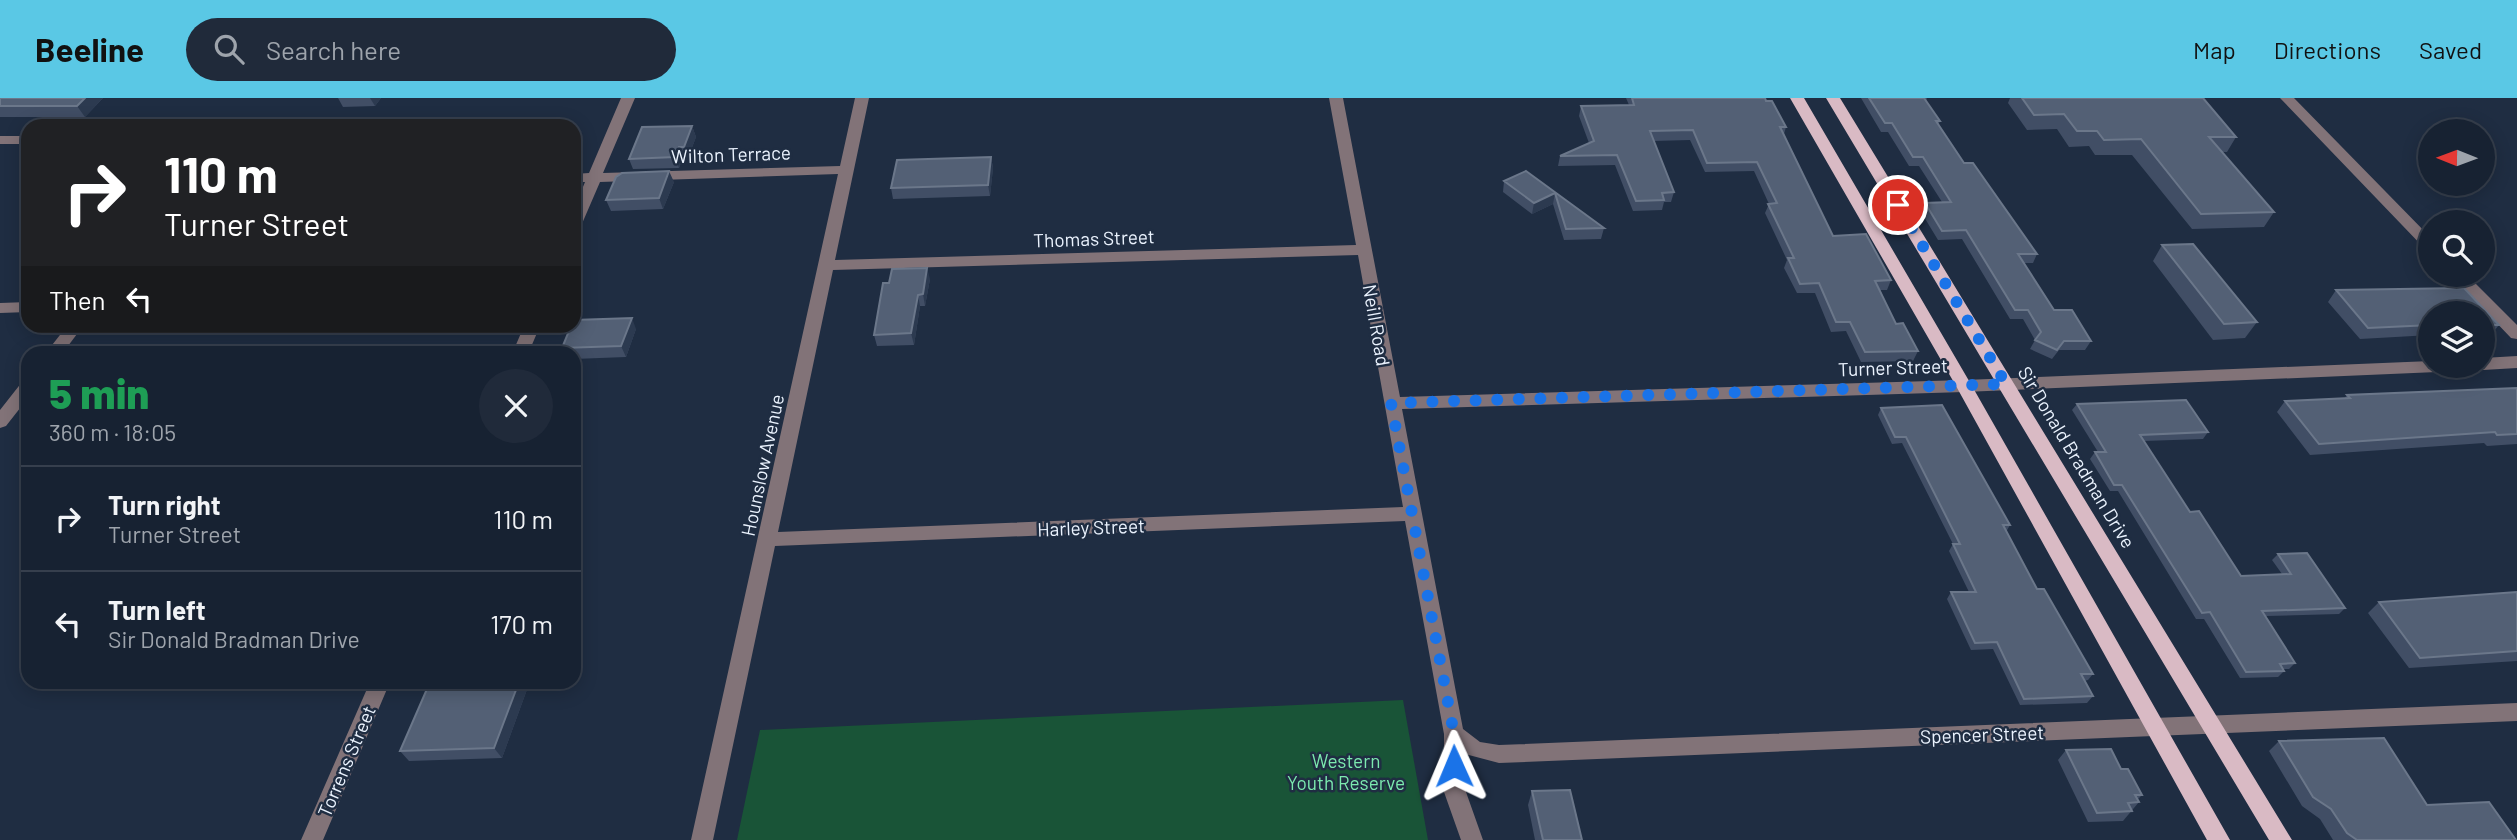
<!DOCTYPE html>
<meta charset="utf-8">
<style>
body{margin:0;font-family:Barlow,sans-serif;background:#202a3a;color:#f1f3f6;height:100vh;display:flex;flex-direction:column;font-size:26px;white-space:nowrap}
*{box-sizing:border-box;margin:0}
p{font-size:23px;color:#9ea4ac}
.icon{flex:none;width:38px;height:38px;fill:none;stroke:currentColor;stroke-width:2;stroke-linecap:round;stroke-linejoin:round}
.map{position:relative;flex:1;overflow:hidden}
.drawer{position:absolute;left:21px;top:248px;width:560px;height:343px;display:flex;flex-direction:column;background:#172232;border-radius:21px;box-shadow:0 4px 18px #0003,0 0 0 2px #363f4d}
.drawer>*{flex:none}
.guide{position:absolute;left:21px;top:21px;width:560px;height:214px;border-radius:21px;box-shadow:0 4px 18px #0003,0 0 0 2px #363f4d;background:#202124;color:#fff;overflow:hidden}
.needle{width:46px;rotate:271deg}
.buttons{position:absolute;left:2418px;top:21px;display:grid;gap:14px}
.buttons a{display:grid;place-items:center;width:77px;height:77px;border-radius:50%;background:#172232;box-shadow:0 4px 18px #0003,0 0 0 2px #363f4d;font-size:35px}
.pin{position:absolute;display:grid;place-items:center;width:60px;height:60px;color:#fff;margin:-30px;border:4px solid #fff;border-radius:50%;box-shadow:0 2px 7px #0007}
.me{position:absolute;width:77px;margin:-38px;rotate:359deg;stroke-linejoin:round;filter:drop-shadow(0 0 5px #0008)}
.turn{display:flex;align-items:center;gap:24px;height:147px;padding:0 28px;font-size:32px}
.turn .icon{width:91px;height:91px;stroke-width:2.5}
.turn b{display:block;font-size:49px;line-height:60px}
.then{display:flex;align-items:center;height:66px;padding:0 28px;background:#0003;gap:14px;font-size:26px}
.round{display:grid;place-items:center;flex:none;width:74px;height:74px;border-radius:37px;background:#202a3a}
.head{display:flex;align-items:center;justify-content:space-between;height:119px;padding:0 28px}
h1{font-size:42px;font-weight:800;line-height:52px;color:#1e9e55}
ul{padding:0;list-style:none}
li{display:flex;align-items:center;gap:21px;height:105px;padding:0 28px;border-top:2px solid #363f4d}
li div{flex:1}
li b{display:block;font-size:26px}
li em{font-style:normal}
header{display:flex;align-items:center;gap:42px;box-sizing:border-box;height:98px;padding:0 35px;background:#5ac8e5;color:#111}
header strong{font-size:33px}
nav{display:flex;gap:38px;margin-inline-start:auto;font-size:24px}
.search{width:490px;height:63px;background:#202a3a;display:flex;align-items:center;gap:18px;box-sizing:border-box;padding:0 24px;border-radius:38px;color:#9ea4ac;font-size:26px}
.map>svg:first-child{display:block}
</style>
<header>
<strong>Beeline</strong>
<div class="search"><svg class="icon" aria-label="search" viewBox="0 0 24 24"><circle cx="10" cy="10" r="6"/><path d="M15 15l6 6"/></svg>Search here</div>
<nav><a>Map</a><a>Directions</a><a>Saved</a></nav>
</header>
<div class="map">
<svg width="2517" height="742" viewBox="0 0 2517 742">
<rect width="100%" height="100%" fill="#1f2d42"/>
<path fill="#195437" d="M1403 602 1428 742H737L760 632Z"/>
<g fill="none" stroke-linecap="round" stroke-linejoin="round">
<path fill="#827378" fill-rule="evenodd" d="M621 0H635L603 75 840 68 855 0H869L835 162 1356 147 1329 0H1343L1400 299 1964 282 2431 263V268H2445L2437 274 1964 294 1402 311 1463 631 1480 644 1499 647 2517 605V623L1499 665 1465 656 1466 694 1483 742H1461L1444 694V636L1405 423 775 448 713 742H691L838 76 600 84 581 128 574 133V111L585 84H574V76L589 75ZM1358 157 1403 409 778 434 833 172Z
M2280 0H2294L2431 140V154L2426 152Z
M0 38H28V46H0Z
M2451 177H2467L2517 227V241L2511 240Z
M28 204V214L0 215V205Z
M67 228H83L62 256H45Z
M524 228H540L528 256H512Z
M2517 258V270L2483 272 2476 268H2483V260Z
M28 282V300L6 328 0 330V312L22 284Z
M370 584H390L323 742H301Z"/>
<path fill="#d9bac4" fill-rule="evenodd" d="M1790 0H1804L1972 288 2230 742H2207L1956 288Z
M1826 0H1840L2292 742H2269Z"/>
</g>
<path fill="#414e65" d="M0 0H103L85 19H0Z
M338 0H381L375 8 343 9Z
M1626 0H1765L1786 29 1784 36 1833 138 1891 182 1887 192H1880L1896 226 1918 253 1913 263 1861 264 1846 233 1831 234 1815 195H1797L1784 170 1787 162 1765 115 1769 106 1754 73 1705 74 1690 42 1653 43 1674 94 1671 104H1664L1662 112 1633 113 1615 67 1558 68 1560 58 1589 45 1579 18 1581 8 1629 7Z
M1861 0H1927L1926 3 1940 23 1938 27 1964 65 2037 156 2033 165H2023L2054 212 2091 243 2085 252H2059L2052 261 2030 251 2035 242 2023 221H2010L1962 141 1938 142 1921 114 1925 105 1942 104 1919 68H1909L1888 34H1881Z
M2010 0H2203L2236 39 2227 54H2222L2274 114 2264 129 2192 131 2132 57H2095L2089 48 2069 49 2057 31 2027 32 2008 5Z
M692 28 696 39 688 60H683L679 70 633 71 629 61Z
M991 59 993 70 990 98 893 101 891 90Z
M1526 73 1604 130 1601 141 1564 142 1553 106 1532 116 1503 94 1504 83Z
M674 84 663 111 611 113 606 102Z
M2162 147 2257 224 2245 240 2213 242 2153 163Z
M930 181 925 208H920L914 247 877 248 874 237Z
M2464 190 2499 227 2490 238H2483V215H2431V237L2360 241 2328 204 2336 192Z
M636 231 626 259 574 261V256H564L562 250Z
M2517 290V346L2487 348 2484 345 2310 357 2277 314 2285 303 2344 301 2347 297Z
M2077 306 2208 334 2203 341 2144 343 2190 414 2241 478 2282 476 2272 462 2278 456 2345 510 2339 516 2266 518 2295 565 2289 571H2283L2284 573 2278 579 2240 580 2204 521H2196L2118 393H2110L2090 361 2095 354H2098L2072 312Z
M1881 310 2010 427 2006 434 2037 491 2093 576 2088 582 2084 583 2093 598 2087 605 2020 607 1993 551 1971 552 1947 501 1951 494H1969L1949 453 1953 446 1902 345 1892 346 1878 317Z
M2517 494V563L2409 570 2368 515 2379 504Z
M430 584H528L529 586 502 660 409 663 400 653Z
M2279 643 2427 707 2516 742H2333L2320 721 2302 708 2269 653Z
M2066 652 2121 671 2142 697 2137 702 2139 704 2123 723 2088 724 2058 662Z
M1532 693 1582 742H1535L1528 707Z"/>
<path fill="#2c3a50" d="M85 0H103L85 19 77 8Z
M370 0H381L375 8Z
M692 28 696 39 688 60 684 49Z
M679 49 683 60 679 70 675 59Z
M991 59 993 70 990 98 988 87Z
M669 73 674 84 663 111 659 100Z
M1555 95 1553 106 1532 116 1534 105Z
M927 170 930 181 925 208 923 196Z
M918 197 920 208 914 247 911 235Z
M632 220 636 231 626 259 621 248Z
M519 584H528L529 586 502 660 494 650Z"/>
<path fill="#536075" stroke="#6b778a" stroke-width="2" d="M0 0H85L77 8H0Z
M1632 0H1765L1766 3H1772L1786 29H1780L1833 138 1866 136 1891 182 1875 183 1896 226 1903 225 1918 253 1865 254 1850 224H1836L1819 185 1800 186 1788 160H1794L1768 106 1777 105 1757 64 1707 65 1693 32 1650 33 1674 94 1662 95 1664 102 1636 103 1617 57 1560 58 1594 43 1581 8 1634 7Z
M1869 0H1924L1940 23H1936L1964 65H1973L2037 156H2018L2054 212H2072L2091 243H2064L2057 252 2035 242 2041 234 2028 212H2015L1966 132 1942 133 1925 105 1951 104 1923 59H1913L1892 25H1885Z
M2022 0H2203L2236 39H2209L2274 114 2201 116 2141 41 2104 42 2097 33H2077L2064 16 2034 17Z
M692 28 684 49H679L675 59 629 61 642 29Z
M991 59 988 87 891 90 897 62Z
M669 73 659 100 606 102 616 79 622 75Z
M1526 73 1604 130 1566 131 1555 95 1534 105 1504 83Z
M2193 146 2257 224 2224 226 2162 147Z
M927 170 923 196 918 197 911 235 874 237 883 185H889L892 171Z
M2464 190 2499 227H2483V215H2431V227L2368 230 2336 192Z
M632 220 621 248 562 250 571 228H574V222Z
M2517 290V336L2497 337 2495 334 2319 346 2285 303 2350 300 2347 297Z
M2186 302 2208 334 2140 337 2190 414 2199 413 2241 478 2291 476 2278 456 2307 455 2345 510 2262 513 2295 565 2280 566 2284 573 2246 574 2210 514 2202 515 2122 387H2114L2095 354H2106L2077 306Z
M1942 307 2010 427H2003L2037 491H2044L2093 576H2081L2093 598 2024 601 1997 544 1975 545 1951 494H1976L1953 446H1960L1906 339H1895L1881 310Z
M2517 494V553L2420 560 2379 504Z
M430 584H519L494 650 400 653Z
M2384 640 2427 707 2489 704 2516 742H2357L2347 735 2331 711 2313 699 2279 643Z
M2111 651 2121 671H2128L2142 697H2135L2139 704 2128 705 2132 713 2097 715 2066 652Z
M1570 692 1582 742H1543L1532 693Z"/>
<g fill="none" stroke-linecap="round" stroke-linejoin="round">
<path stroke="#1a73e8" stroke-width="12" stroke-dasharray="0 21.6" d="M1454 668V636L1391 305 2006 286 1898 107"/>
</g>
<g text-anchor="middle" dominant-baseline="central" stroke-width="5" stroke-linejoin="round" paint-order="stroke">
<g font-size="19" fill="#ebf3fe" stroke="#1f2d42">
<text transform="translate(731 56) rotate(-2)">Wilton Terrace</text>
<text transform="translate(1094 140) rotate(-2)">Thomas Street</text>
<text transform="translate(1377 227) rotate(80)">Neill Road</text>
<text transform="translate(1893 269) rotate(-2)">Turner Street</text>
<text transform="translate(2077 359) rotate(59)">Sir Donald Bradman Drive</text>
<text transform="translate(762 367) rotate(-78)">Hounslow Avenue</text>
<text transform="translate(1091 429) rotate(-2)">Harley Street</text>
<text transform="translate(1982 636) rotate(-2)">Spencer Street</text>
<text transform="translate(346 663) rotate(-67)">Torrens Street</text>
</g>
<g font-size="19" fill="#7ceaaf" stroke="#1f2d42">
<text x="1346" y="662">Western<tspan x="1346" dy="22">Youth Reserve</tspan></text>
</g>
</g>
</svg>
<div class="buttons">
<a><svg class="needle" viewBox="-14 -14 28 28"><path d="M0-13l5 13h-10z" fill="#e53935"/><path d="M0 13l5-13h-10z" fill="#9ea4ac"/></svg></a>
<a><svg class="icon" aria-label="search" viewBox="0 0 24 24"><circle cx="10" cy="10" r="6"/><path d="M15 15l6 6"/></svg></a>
<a><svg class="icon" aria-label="layers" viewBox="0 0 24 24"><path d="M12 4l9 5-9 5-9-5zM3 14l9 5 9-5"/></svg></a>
</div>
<div class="pin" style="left:1898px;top:107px;background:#d93025"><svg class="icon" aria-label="arrive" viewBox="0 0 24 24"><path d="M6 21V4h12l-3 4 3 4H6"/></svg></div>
<svg class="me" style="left:1454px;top:668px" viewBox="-20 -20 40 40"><path d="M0-17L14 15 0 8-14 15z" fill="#1a73e8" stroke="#fff" stroke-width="4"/></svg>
<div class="guide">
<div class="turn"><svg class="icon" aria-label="right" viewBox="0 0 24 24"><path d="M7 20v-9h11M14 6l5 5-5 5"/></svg><div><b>110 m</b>Turner Street</div></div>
<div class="then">Then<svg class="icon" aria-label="left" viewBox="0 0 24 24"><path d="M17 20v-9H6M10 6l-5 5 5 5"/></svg></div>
</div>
<section class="drawer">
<div class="head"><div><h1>5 min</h1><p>360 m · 18:05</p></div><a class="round"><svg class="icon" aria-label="close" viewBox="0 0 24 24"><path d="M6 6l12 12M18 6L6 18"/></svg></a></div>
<ul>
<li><svg class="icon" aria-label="right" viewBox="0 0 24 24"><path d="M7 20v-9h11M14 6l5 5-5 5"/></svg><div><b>Turn right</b><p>Turner Street</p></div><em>110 m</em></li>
<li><svg class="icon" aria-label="left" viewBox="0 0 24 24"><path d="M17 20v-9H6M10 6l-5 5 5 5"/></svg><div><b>Turn left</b><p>Sir Donald Bradman Drive</p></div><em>170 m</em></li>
</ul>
</section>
</div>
